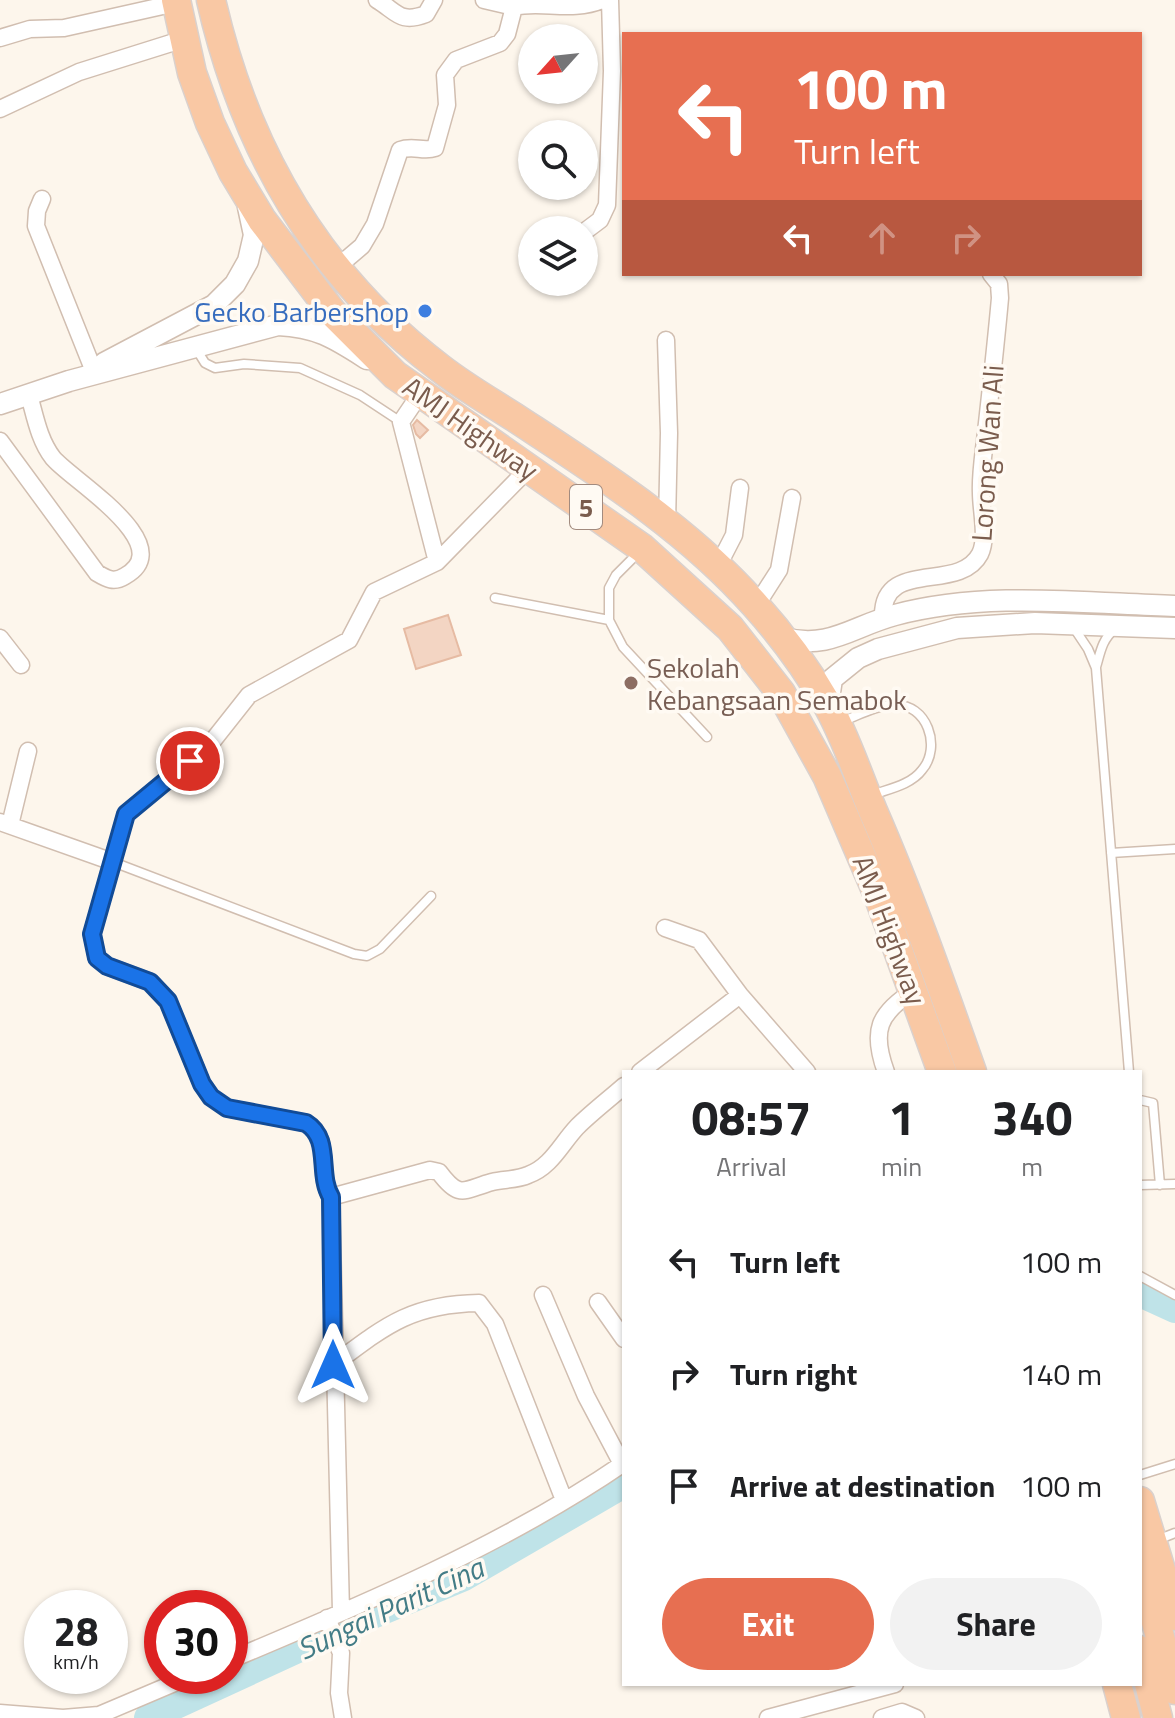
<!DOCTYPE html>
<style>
body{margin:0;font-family:"Titillium Web",sans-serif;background:#f2f2f2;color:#202124;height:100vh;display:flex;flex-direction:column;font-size:30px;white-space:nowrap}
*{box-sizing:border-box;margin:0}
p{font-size:26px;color:#757577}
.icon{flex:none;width:44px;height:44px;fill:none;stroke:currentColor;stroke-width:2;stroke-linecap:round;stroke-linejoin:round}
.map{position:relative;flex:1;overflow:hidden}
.side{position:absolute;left:622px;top:1070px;width:520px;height:616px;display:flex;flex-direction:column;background:#fff;border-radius:0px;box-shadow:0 2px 6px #0004}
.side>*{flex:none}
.banner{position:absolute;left:622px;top:32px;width:520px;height:244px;border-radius:0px;box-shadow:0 2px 6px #0004;background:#e76f51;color:#fff;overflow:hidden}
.needle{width:52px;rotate:243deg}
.controls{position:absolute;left:518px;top:24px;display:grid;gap:16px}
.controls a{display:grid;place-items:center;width:80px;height:80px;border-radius:50%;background:#fff;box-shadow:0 2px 6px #0004;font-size:40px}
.speed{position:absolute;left:24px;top:1590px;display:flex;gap:16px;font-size:40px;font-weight:700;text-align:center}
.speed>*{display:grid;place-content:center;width:104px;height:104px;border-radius:50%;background:#fff;box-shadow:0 2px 6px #0004;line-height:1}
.speed small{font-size:20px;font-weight:400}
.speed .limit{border:12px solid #d22;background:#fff;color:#111}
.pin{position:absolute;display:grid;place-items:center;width:68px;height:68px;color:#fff;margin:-34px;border:4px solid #fff;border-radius:50%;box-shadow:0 2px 8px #0007}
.me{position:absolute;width:88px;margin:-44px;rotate:0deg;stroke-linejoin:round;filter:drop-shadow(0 0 6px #0008)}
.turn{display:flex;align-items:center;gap:28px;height:168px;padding:0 40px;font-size:36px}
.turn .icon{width:104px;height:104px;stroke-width:2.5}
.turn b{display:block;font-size:56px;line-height:68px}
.lanes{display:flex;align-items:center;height:76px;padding:0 40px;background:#0003;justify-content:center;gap:40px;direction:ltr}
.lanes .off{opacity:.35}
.eta{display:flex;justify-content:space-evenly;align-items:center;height:136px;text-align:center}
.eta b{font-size:48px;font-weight:700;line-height:56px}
.action{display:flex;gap:16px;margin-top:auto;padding:16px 40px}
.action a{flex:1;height:92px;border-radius:48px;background:#e76f51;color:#fff;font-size:32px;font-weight:700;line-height:92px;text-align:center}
.action a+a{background:#f2f2f2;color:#202124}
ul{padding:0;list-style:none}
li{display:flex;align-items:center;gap:24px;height:112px;padding:0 40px}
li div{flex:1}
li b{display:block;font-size:30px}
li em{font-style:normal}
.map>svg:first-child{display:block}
</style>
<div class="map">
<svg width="1175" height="1718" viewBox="0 0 1175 1718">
<rect width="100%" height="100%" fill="#fdf6ec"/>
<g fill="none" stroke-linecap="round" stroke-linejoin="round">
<path stroke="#bfe3e8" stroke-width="28" d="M1140 1293 1175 1309
M148 1718 365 1618 464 1577 624 1484"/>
</g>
<path fill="#f3d5c3" stroke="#e6bba3" stroke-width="2" d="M417 420 428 430 420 438 416 434 413 425Z
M448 615 461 655 416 669 404 629Z"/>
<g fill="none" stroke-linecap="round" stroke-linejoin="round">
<defs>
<path id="service" d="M195 347 205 363 215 368 244 364 300 368 360 395 401 422
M639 552 616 575 609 588V620L623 647 707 737
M495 598 609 620
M1074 628 1088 649 1096 668 1129 1072
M1096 667C1100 654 1102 639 1114 630
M840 722C857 716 877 705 894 705 927 703 942 747 922 770 911 785 888 789 872 795
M1111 853 1175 849
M113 862 354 954 367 956 380 949 431 896
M1140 1100 1153 1103 1160 1185
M1140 1185 1175 1184
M1140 1276 1175 1295
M1140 1475 1175 1464
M1157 1540 1175 1533"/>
<path id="minor" d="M377 0C397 12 400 24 426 14L434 0
M484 0 514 7
M0 38 30 29 64 28 176 3
M0 109 79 72 184 39
M42 199 37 211 36 226 93 369
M584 232 600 220 607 205 612 71 610 0
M335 269 362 246 375 224 400 150C413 145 423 152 435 148L447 105 445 75 456 60 500 43 507 34 514 7C540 0 572 13 602 0
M666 340 669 433 667 523
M420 394 401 422 437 562
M0 441 97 573C107 579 114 583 125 576 181 545 70 479 53 458 39 440 35 416 29 395
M717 568 734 535 740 488
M756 606 779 570 792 498
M883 618C881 557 959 594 980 554 988 538 981 511 981 493 980 473 984 452 986 432 991 387 996 343 1000 298L999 284 991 274
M0 638 21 665
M0 822 113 862
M10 825 28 751
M665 928 699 940 740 995 807 1072
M640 1072 740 995
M886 1072C871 1031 878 1013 915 990
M331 1197 430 1170 439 1172C460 1200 463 1190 492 1182 504 1179 517 1180 528 1175 551 1167 561 1144 577 1127 591 1113 608 1100 624 1086
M543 1295 586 1396 622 1464
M598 1302 624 1339
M333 1365C385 1326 411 1304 479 1303L495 1324 564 1500
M341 1612 331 1197C316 1173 333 1139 306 1123L227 1108 211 1097 202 1084 168 1001 150 982 107 966 97 958 92 934 126 814 211 743 249 695 349 640 374 592 437 562 529 468
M327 1618 341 1653 339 1693 343 1718
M230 1660C362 1605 506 1544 624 1463
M0 1713 63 1718
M63 1718 99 1715 191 1676
M768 1718 895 1684
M882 1718 902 1712 916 1718"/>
<path id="tertiary" d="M104 363 214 305 235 284 248 261 254 235 248 207
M0 404 69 381 278 325C318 327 334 338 367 359
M784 638C829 650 853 626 895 615 985 591 1082 603 1175 606
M828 706 832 679 858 658 878 649 957 628 1035 623 1175 628"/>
<path id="trunk" d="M176 0 192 73 210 123 233 172 262 220 332 312 395 375 642 548 730 628 781 693 827 776 878 895 942 1072
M211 0C245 149 317 275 440 368 463 386 489 401 514 417 599 473 687 528 755 605 782 635 807 669 827 704 846 737 858 776 873 811 910 896 941 984 972 1072
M1140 1501 1175 1616
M1140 1566 1175 1690
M1140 1650 1158 1718
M1117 1684 1126 1718"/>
</defs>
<use href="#service" stroke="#d1beb0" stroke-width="11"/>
<use href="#minor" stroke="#d1beb0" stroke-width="19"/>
<use href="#tertiary" stroke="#d1beb0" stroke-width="23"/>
<use href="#trunk" stroke="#dad1cd" stroke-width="31"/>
<use href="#service" stroke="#fff" stroke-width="8"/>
<use href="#minor" stroke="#fff" stroke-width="16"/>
<use href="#tertiary" stroke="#fff" stroke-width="20"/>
<use href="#trunk" stroke="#f9c8a4" stroke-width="28"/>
</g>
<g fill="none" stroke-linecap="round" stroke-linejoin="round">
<defs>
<path id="route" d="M190 761 126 814 92 934 97 958 107 966 150 982 168 1001 202 1084 211 1097 227 1108 306 1123C332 1139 317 1174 331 1197L333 1365"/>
</defs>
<use href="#route" stroke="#114b97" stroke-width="20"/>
<use href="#route" stroke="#1a73e8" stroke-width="14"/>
</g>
<circle fill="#3f7fe0" stroke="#fffaf3" stroke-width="3" cx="425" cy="311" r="8"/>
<circle fill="#8d6e63" stroke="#fffaf3" stroke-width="3" cx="631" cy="683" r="8"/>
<g text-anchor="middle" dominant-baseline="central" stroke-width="7" stroke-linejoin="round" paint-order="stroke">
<rect fill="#fffaf3" stroke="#a28b7f" stroke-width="2" x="570" y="485" width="32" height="44" rx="6"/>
<g font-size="26" font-weight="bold" fill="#7a5c4d">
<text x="586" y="507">5</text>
</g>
<g font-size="28" fill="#366cbe" stroke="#fffaf3" text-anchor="end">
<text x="409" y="311">Gecko Barbershop</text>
</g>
<g font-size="28" fill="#7a5c4d" stroke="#fffaf3">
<text transform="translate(471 428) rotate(35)">AMJ Highway</text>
<text transform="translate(987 453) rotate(-86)">Lorong Wan Ali</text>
<text transform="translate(890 930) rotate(69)">AMJ Highway</text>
</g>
<g font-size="28" fill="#785e54" stroke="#fffaf3" text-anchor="start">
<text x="647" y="667">Sekolah<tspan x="647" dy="32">Kebangsaan Semabok</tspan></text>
</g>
<g font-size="30" font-style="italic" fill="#437c86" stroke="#fffaf3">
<text transform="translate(390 1608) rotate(-25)">Sungai Parit Cina</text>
</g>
</g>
</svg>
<div class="controls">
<a><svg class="needle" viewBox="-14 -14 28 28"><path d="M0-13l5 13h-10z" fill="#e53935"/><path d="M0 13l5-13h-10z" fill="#757577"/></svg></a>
<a><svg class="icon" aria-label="search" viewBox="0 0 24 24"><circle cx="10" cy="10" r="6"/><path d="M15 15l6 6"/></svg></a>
<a><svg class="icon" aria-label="layers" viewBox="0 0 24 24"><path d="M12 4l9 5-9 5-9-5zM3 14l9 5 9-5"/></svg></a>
</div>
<div class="speed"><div>28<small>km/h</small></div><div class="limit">30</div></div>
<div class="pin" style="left:190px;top:761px;background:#d93025"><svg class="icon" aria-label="arrive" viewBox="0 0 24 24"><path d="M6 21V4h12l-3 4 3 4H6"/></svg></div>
<svg class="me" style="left:333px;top:1365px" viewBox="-20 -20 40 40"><path d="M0-17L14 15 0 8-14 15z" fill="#1a73e8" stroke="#fff" stroke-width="4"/></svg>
<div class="banner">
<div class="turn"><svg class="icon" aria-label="left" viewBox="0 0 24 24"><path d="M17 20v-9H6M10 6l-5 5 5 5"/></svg><div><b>100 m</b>Turn left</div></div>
<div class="lanes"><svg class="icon" aria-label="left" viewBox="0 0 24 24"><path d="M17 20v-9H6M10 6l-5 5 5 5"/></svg><svg class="icon off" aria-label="ahead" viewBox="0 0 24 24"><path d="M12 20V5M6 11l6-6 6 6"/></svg><svg class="icon off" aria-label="right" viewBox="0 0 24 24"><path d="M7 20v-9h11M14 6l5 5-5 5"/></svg></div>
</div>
<section class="side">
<div class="eta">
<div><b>08:57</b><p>Arrival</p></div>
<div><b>1</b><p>min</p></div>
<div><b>340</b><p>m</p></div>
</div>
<ul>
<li><svg class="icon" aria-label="left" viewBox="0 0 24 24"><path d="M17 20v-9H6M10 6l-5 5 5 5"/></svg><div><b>Turn left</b></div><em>100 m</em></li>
<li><svg class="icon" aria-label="right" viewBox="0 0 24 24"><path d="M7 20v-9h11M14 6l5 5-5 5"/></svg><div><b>Turn right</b></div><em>140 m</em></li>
<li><svg class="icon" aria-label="arrive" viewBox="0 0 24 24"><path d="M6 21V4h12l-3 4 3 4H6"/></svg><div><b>Arrive at destination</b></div><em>100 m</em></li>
</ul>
<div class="action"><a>Exit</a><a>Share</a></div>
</section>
</div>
